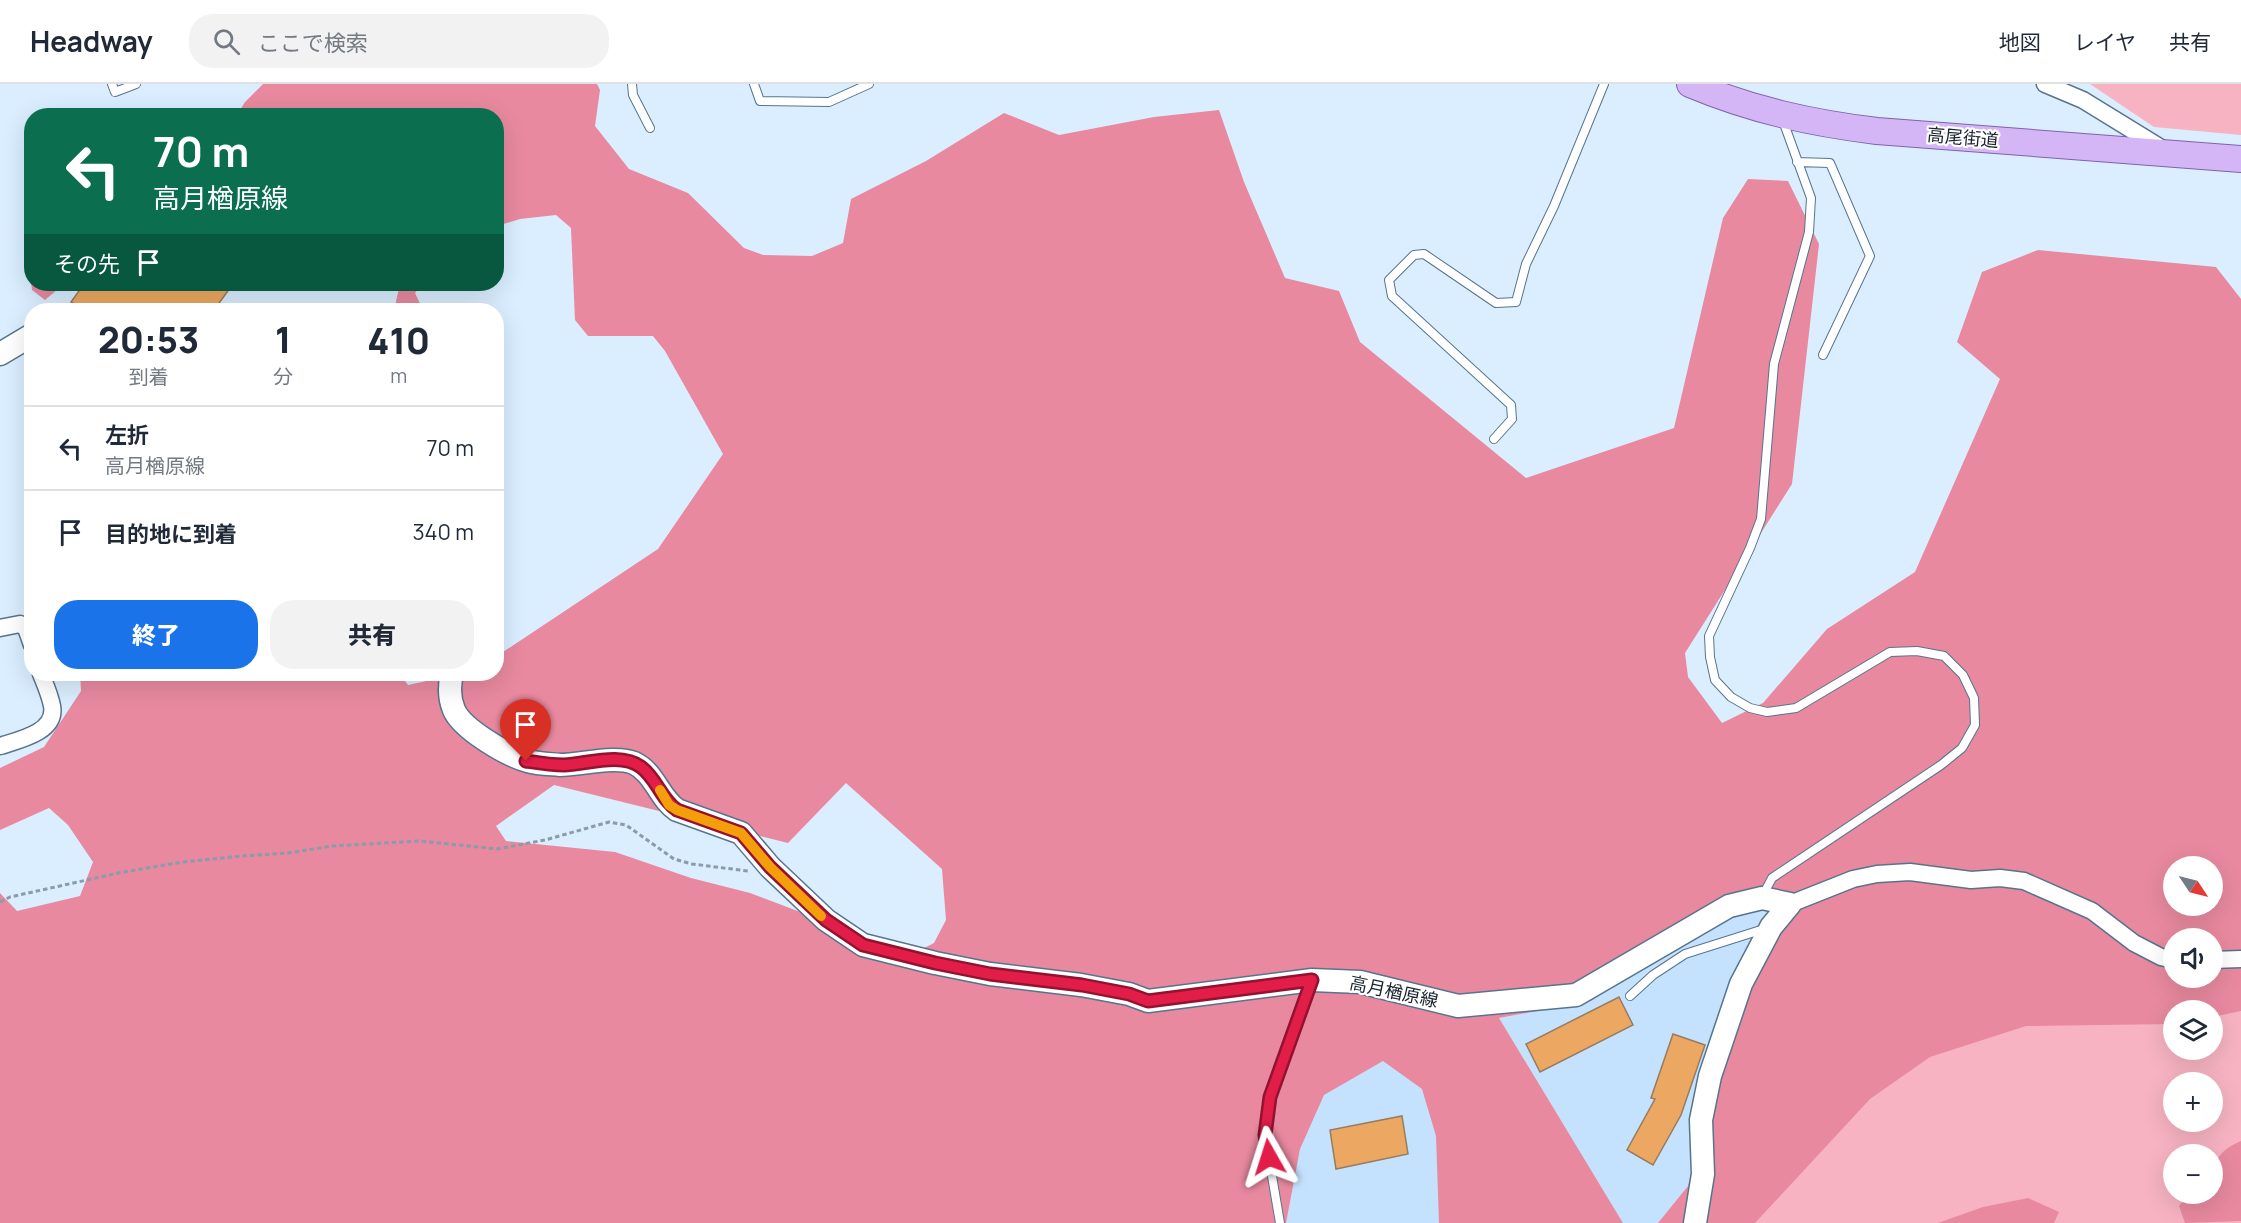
<!DOCTYPE html>
<html lang="ja">
<meta charset="utf-8">
<style>
body{margin:0;font-family:Manrope,"Noto Sans JP",sans-serif;background:#f2f2f3;color:#1f2937;height:100vh;display:flex;flex-direction:column;font-size:22px;white-space:nowrap}
*{box-sizing:border-box;margin:0}
p{font-size:20px;color:#747a83}
.icon{flex:none;width:33px;height:33px;fill:none;stroke:currentColor;stroke-width:2;stroke-linecap:round;stroke-linejoin:round}
.map{position:relative;flex:1;overflow:hidden}
.drawer{position:absolute;left:24px;top:219px;width:480px;height:378px;display:flex;flex-direction:column;background:#fff;border-radius:24px;box-shadow:0 6px 24px #0002}
.drawer>*{flex:none}
.top-card{position:absolute;left:24px;top:24px;width:480px;height:183px;border-radius:24px;box-shadow:0 6px 24px #0002;background:#0b6e4f;color:#fff;overflow:hidden}
.needle{width:39px;rotate:125deg}
.tools{position:absolute;left:2163px;top:772px;display:grid;gap:12px}
.tools a{display:grid;place-items:center;width:60px;height:60px;border-radius:50%;background:#fff;box-shadow:0 6px 24px #0002;font-size:30px}
.pin{position:absolute;display:grid;place-items:center;width:51px;height:51px;color:#fff;margin:-62px -26px;border-radius:50% 50% 50% 0;rotate:-45deg;box-shadow:0 0 6px #0007}
.pin .icon{rotate:45deg}
.me{position:absolute;width:66px;margin:-33px;rotate:354deg;stroke-linejoin:round;filter:drop-shadow(0 0 4px #0008)}
.turn{display:flex;align-items:center;gap:21px;height:126px;padding:0 30px;font-size:27px}
.turn .icon{width:78px;height:78px;stroke-width:2.5}
.turn b{display:block;font-size:42px;line-height:51px}
.then{display:flex;align-items:center;height:57px;padding:0 30px;background:#0003;gap:12px;font-size:22px}
.eta{display:flex;justify-content:space-evenly;align-items:center;height:102px;text-align:center}
.eta b{font-size:36px;font-weight:800;line-height:42px}
.action{display:flex;gap:12px;margin-top:auto;padding:12px 30px}
.action a{flex:1;height:69px;border-radius:24px;background:#1a73e8;color:#fff;font-size:24px;font-weight:800;line-height:69px;text-align:center}
.action a+a{background:#f2f2f3;color:#1f2937}
ul{padding:0;list-style:none}
li{display:flex;align-items:center;gap:18px;height:84px;padding:0 30px;border-top:2px solid #e0e1e3}
li div{flex:1}
li b{display:block;font-size:22px}
li em{font-style:normal}
header{display:flex;align-items:center;gap:36px;box-sizing:border-box;height:84px;padding:0 30px;background:#fff;border-bottom:2px solid #e0e1e3}
header strong{font-size:28px}
nav{display:flex;gap:33px;margin-inline-start:auto;font-size:21px}
.search{width:420px;height:54px;background:#f2f2f3;display:flex;align-items:center;gap:15px;box-sizing:border-box;padding:0 21px;border-radius:24px;color:#747a83;font-size:22px}
.map>svg:first-child{display:block}
</style>
<header>
<strong>Headway</strong>
<div class="search"><svg class="icon" aria-label="search" viewBox="0 0 24 24"><circle cx="10" cy="10" r="6"/><path d="M15 15l6 6"/></svg>ここで検索</div>
<nav><a>地図</a><a>レイヤ</a><a>共有</a></nav>
</header>
<div class="map">
<svg width="2241" height="1139" viewBox="0 0 2241 1139">
<rect width="100%" height="100%" fill="#daeeff"/>
<path fill="#c4e2fe" d="M1778 823 1730 919 1688 1102 1658 1139H1623L1499 934 1591 917 1630 890 1727 835Z
M1309 912 1601 1139H1245Z"/>
<path fill="#f7b3c1" fill-rule="evenodd" d="M2090 0H2241V51L2154 43Z
M2241 887V1139H1709L1728 999 2174 894H2212ZM2174 927H2212V966H2174ZM2174 999H2212V1038H2174ZM2174 1071H2212V1110H2174Z"/>
<path fill="#e8899f" fill-rule="evenodd" d="M263 0H597L600 6 595 42 629 85 688 109 744 164 763 171 812 172 843 159 851 115 926 77 1004 29 1059 51 1154 33 1219 26 1244 98 1285 194 1339 207 1360 258 1526 394 1674 344 1723 134 1748 95 1788 97 1819 160 1792 400 1685 569 1688 593 1722 639 1763 619 1827 545 1915 488 2000 295 1957 258 1982 188 2038 166 2216 183 2241 215V927L2213 933 2212 927H2174L2173 940 2026 942 1930 973 1870 1015 1755 1139H1658L1688 1102 1730 919 1777 823 1727 835 1630 890 1591 917 1499 934 1623 1139H1439L1436 1052 1422 1005 1383 977 1324 1011 1300 1065 1286 1139H0V809L17 827 80 812 93 778 68 741 49 724 0 746V684L44 663 81 607 80 590H400L408 601 459 590H496L497 572 658 465 723 370 665 267 653 252H588L575 236 571 144 556 131 520 135 497 142 496 32 237 31 245 18ZM846 699 942 785 946 836 934 859 895 879 832 840 750 809 691 794 615 768 506 757 496 742 554 701 788 759ZM2174 783H2212V822H2174ZM2174 855H2212V894H2174Z
M31 177 32 200H64L45 216 32 206 29 180Z
M400 200H422L415 209 423 226H394Z
M2241 1057V1137L2185 1139 2179 1122 2189 1110H2212C2212 1083 2213 1069 2241 1057Z
M2028 1114 2059 1128 2054 1139H1938L1983 1123Z"/>
<path fill="#eca862" stroke="#977b60" stroke-width="1.5" d="M84 200H233L214 226H72L76 221 71 218Z
M1619 913 1633 941 1540 988 1526 960Z
M1673 950 1705 961 1681 1031 1653 1081 1627 1066 1655 1015 1651 1014Z
M1402 1032 1408 1070 1336 1085 1330 1046Z"/>
<g fill="none" stroke-linecap="round" stroke-linejoin="round">
<defs>
<path id="service" d="M112 0 115 8 136 0
M632 0 633 11 650 44
M754 0 760 17 829 18 869 0
M1797 78 1830 79 1870 172 1823 271
M1494 355 1512 335 1511 321 1392 212 1389 196 1414 171 1424 170 1496 219 1516 218 1526 180 1554 122 1604 0
M1763 811 1772 794 1941 681 1962 664 1975 641 1974 614 1963 591 1944 572 1917 567 1890 568 1796 624 1767 628 1750 624 1731 613 1715 596 1710 573 1709 552 1750 464 1761 435 1774 280 1809 148 1811 114 1782 34
M1630 912 1653 891 1685 870 1764 845
M1280 1139 1265 1051 1270 1013 1311 899"/>
<path id="minor" d="M2045 0 2083 16 2166 67
M0 544 20 540 26 544 32 561
M0 662C19 656 57 648 52 622 50 611 45 600 41 590
M1790 820 1853 795 1877 790 1910 788 1971 796 2000 794 2024 797 2092 827 2134 859 2161 873 2174 876
M2212 876 2241 875"/>
<path id="secondary" d="M0 270 32 251
M452 590C449 602 449 614 454 626 462 645 508 672 528 677 539 680 550 680 560 681 581 681 615 671 634 679 655 689 659 714 677 726L741 749 770 783 826 836 863 861 935 879 990 890 1081 901 1129 910 1148 917 1312 896 1360 898 1458 922 1576 911 1729 822 1762 814 1790 820 1771 843 1741 900 1710 992 1701 1036 1703 1090 1695 1139"/>
<path id="primary" d="M1690 0C1752 26 1811 39 1877 47L2241 75"/>
</defs>
<use href="#service" stroke="#57748d" stroke-width="10"/>
<use href="#minor" stroke="#57748d" stroke-width="19"/>
<use href="#secondary" stroke="#57748d" stroke-width="25"/>
<use href="#primary" stroke="#8062ab" stroke-width="28"/>
<path stroke="#8a9ba9" stroke-width="3" stroke-dasharray="4.5 3" stroke-linecap="butt" d="M0 818 10 813 123 788 183 778 241 772 288 769 332 762 420 757 497 765 545 756 609 738 626 741 674 775 692 780 748 787"/>
<use href="#service" stroke="#fff" stroke-width="8"/>
<use href="#minor" stroke="#fff" stroke-width="16"/>
<use href="#secondary" stroke="#fff" stroke-width="22"/>
<use href="#primary" stroke="#d4b5f5" stroke-width="26"/>
</g>
<g fill="none" stroke-linecap="round" stroke-linejoin="round">
<defs>
<path id="route" d="M526 677C539 679 551 681 564 681 587 680 621 668 641 683 657 695 661 715 677 726L741 749 770 783 826 836 863 861 935 879 990 890 1082 901 1129 910 1148 917 1312 896 1270 1013 1265 1051 1269 1073"/>
</defs>
<use href="#route" stroke="#92132f" stroke-width="15"/>
<use href="#route" stroke="#e11d48" stroke-width="10"/>
<path stroke="#f59e0b" stroke-width="10" d="M660 706 669 721 677 726 741 749 770 783 821 832"/>
</g>
<g text-anchor="middle" dominant-baseline="central" stroke-width="4.5" stroke-linejoin="round" paint-order="stroke">
<g font-size="18" fill="#18242f" stroke="#fff">
<text transform="translate(1963 53) rotate(5)">高尾街道</text>
<text transform="translate(1394 907) rotate(12)">高月楢原線</text>
</g>
</g>
</svg>
<div class="tools">
<a><svg class="needle" viewBox="-14 -14 28 28"><path d="M0-13l5 13h-10z" fill="#e53935"/><path d="M0 13l5-13h-10z" fill="#747a83"/></svg></a>
<a><svg class="icon" aria-label="sound" viewBox="0 0 24 24"><path d="M4 9h4l5-4v14l-5-4H4zM17 9q2 3 0 6"/></svg></a>
<a><svg class="icon" aria-label="layers" viewBox="0 0 24 24"><path d="M12 4l9 5-9 5-9-5zM3 14l9 5 9-5"/></svg></a>
<a>+</a>
<a>−</a>
</div>
<div class="pin" style="left:526px;top:677px;background:#d93025"><svg class="icon" aria-label="arrive" viewBox="0 0 24 24"><path d="M6 21V4h12l-3 4 3 4H6"/></svg></div>
<svg class="me" style="left:1269px;top:1073px" viewBox="-20 -20 40 40"><path d="M0-17L14 15 0 8-14 15z" fill="#e11d48" stroke="#fff" stroke-width="4"/></svg>
<div class="top-card">
<div class="turn"><svg class="icon" aria-label="left" viewBox="0 0 24 24"><path d="M17 20v-9H6M10 6l-5 5 5 5"/></svg><div><b>70 m</b>高月楢原線</div></div>
<div class="then">その先<svg class="icon" aria-label="arrive" viewBox="0 0 24 24"><path d="M6 21V4h12l-3 4 3 4H6"/></svg></div>
</div>
<section class="drawer">
<div class="eta">
<div><b>20:53</b><p>到着</p></div>
<div><b>1</b><p>分</p></div>
<div><b>410</b><p>m</p></div>
</div>
<ul>
<li><svg class="icon" aria-label="left" viewBox="0 0 24 24"><path d="M17 20v-9H6M10 6l-5 5 5 5"/></svg><div><b>左折</b><p>高月楢原線</p></div><em>70 m</em></li>
<li><svg class="icon" aria-label="arrive" viewBox="0 0 24 24"><path d="M6 21V4h12l-3 4 3 4H6"/></svg><div><b>目的地に到着</b></div><em>340 m</em></li>
</ul>
<div class="action"><a>終了</a><a>共有</a></div>
</section>
</div>
